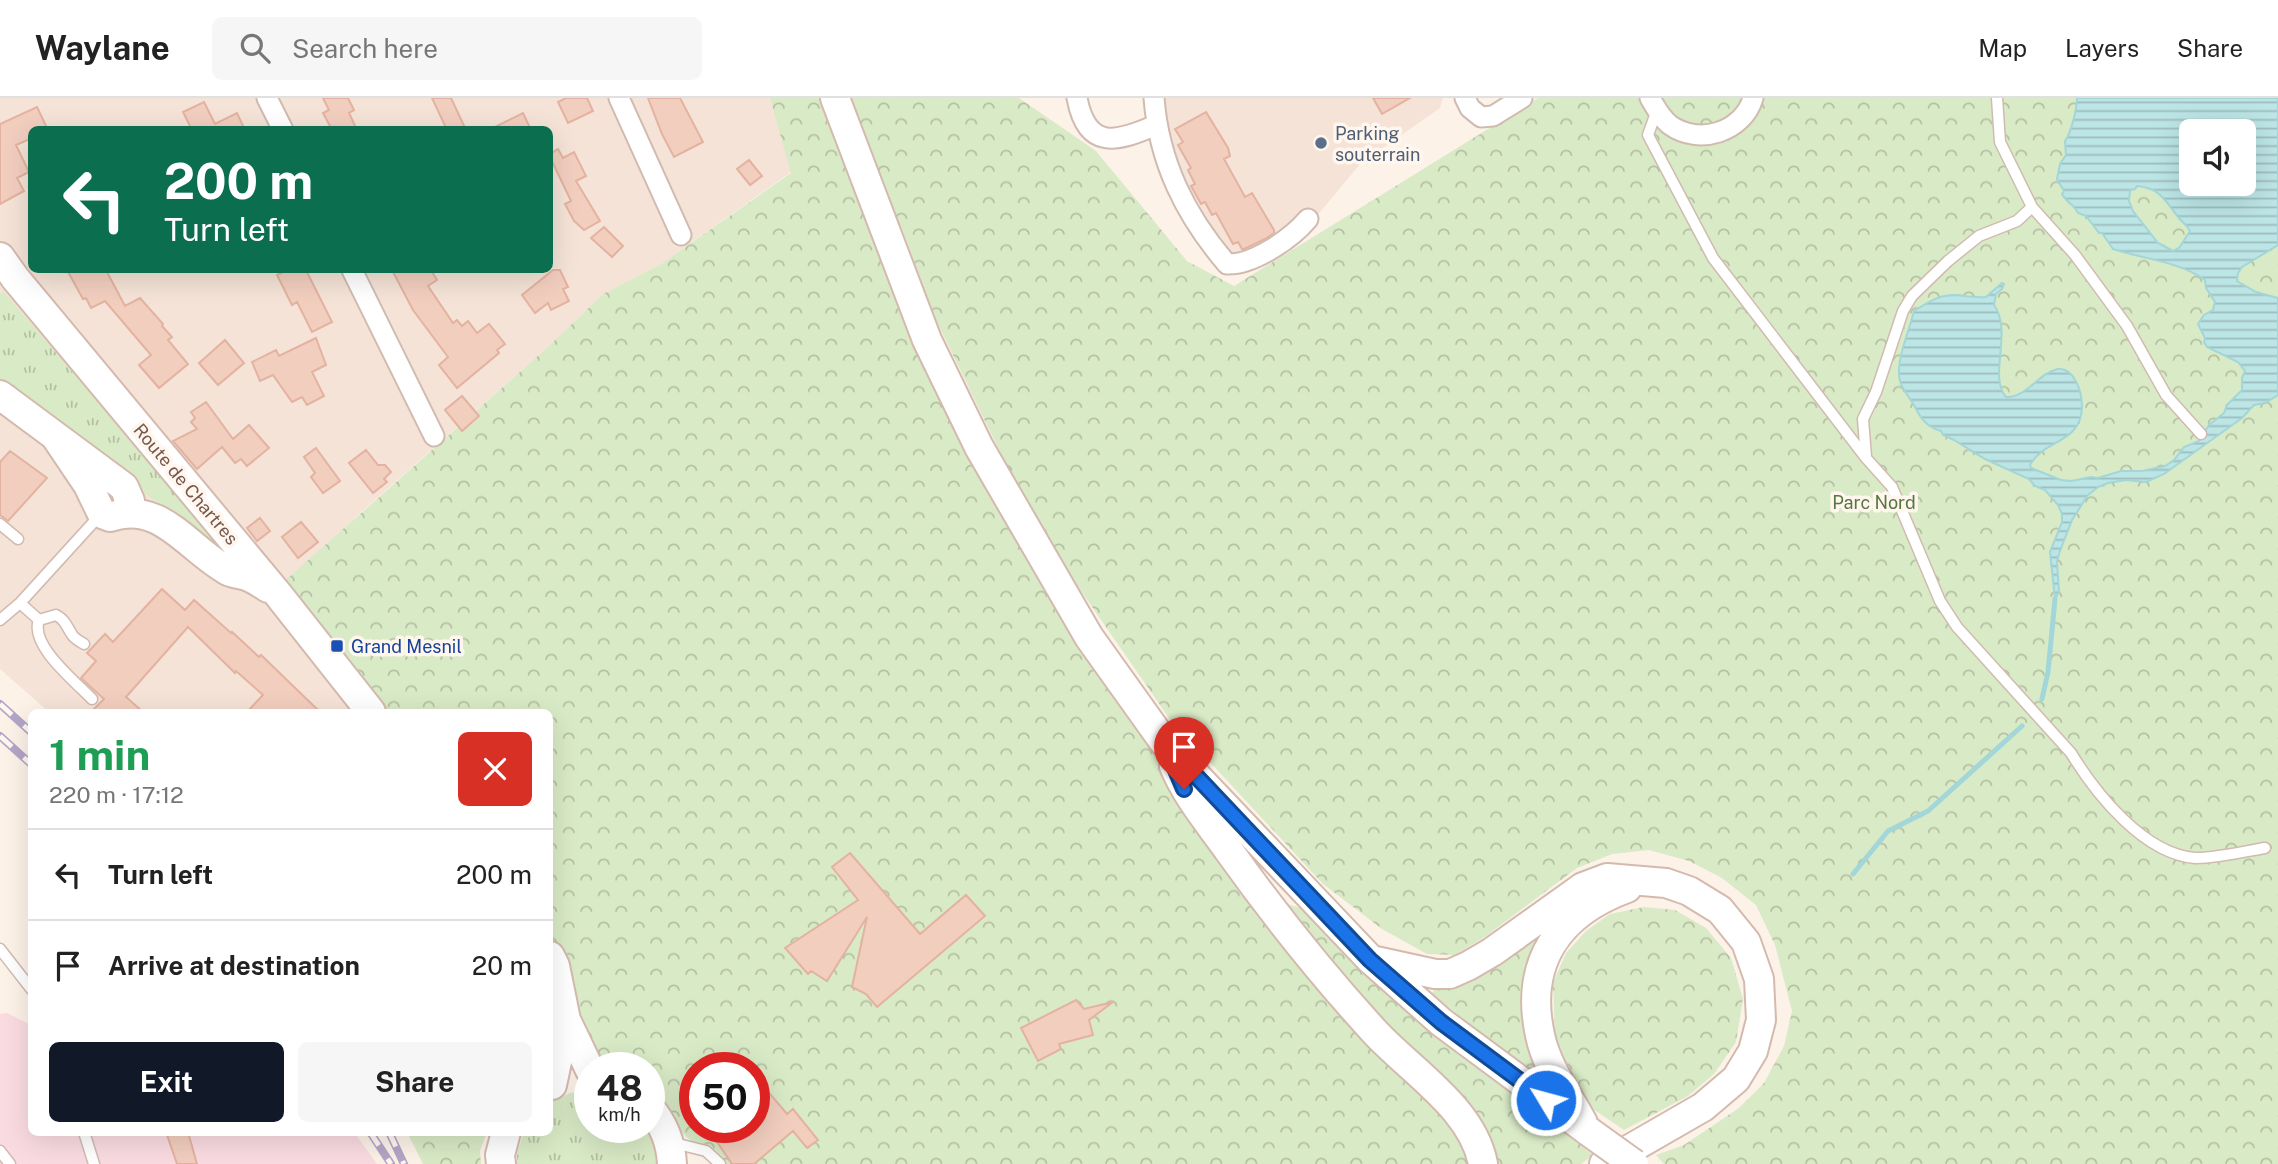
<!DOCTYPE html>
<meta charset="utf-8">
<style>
body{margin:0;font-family:"Public Sans",sans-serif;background:#f6f6f6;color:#222;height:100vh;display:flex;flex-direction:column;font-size:26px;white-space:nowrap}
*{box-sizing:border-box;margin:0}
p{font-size:23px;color:#767676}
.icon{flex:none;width:38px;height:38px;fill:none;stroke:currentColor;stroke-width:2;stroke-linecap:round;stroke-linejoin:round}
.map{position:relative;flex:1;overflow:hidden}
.panel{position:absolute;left:28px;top:611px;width:525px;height:427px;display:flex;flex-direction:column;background:#fff;border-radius:10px;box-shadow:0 7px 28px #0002}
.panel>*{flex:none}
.banner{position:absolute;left:28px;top:28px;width:525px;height:147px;border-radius:10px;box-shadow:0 7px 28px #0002;background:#0b6e4f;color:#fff;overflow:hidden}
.controls{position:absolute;left:2179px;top:21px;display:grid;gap:14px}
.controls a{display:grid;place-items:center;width:77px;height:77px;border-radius:10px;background:#fff;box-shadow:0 7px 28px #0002;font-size:35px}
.speed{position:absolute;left:574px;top:954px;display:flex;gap:14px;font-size:35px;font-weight:700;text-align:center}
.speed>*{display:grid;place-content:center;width:91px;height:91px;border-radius:50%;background:#fff;box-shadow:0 7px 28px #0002;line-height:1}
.speed small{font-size:18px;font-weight:400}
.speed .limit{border:10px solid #d22;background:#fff;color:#111}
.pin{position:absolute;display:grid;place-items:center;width:60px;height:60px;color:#fff;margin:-72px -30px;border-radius:50% 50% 50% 0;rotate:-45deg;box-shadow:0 0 7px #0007}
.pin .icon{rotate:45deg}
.me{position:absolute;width:77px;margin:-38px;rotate:307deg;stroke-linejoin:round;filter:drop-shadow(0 0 5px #0008)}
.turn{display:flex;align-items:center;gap:24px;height:147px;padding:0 21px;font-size:32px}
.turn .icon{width:91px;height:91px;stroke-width:2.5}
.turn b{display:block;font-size:49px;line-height:60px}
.round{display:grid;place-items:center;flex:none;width:74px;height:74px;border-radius:10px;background:#f6f6f6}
.headline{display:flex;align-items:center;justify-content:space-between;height:119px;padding:0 21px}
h1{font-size:42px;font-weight:700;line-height:52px;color:#1e9e55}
.cta{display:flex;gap:14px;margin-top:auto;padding:14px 21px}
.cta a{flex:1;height:80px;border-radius:10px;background:#111827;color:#fff;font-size:28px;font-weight:700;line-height:80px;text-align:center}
.cta a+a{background:#f6f6f6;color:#222}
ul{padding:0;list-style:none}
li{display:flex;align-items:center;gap:21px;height:91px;padding:0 21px;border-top:2px solid #e0e0e0}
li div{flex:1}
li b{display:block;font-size:26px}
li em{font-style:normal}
header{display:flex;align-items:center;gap:42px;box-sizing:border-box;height:98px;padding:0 35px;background:#fff;border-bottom:2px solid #e0e0e0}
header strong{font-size:33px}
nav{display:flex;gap:38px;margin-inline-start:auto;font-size:24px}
.search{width:490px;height:63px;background:#f6f6f6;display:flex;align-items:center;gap:18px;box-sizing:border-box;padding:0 24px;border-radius:10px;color:#767676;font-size:26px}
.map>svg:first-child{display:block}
</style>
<header>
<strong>Waylane</strong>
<div class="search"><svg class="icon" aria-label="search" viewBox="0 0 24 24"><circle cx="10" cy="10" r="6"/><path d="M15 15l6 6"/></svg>Search here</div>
<nav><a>Map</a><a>Layers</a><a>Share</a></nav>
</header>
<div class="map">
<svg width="2278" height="1066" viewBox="0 0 2278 1066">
<defs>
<pattern id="grass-tufts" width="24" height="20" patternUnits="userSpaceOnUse" patternTransform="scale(1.75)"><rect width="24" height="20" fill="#d9eac6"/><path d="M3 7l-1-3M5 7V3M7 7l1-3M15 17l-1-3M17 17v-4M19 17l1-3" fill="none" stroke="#b5c0a3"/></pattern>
<pattern id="forest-crowns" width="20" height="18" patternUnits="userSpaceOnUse" patternTransform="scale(1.75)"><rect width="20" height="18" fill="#d9eac6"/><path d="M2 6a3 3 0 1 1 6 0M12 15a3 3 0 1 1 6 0" fill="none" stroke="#b5c0a3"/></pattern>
<pattern id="water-rules" width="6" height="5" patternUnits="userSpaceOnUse" patternTransform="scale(1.75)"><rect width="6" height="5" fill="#bce5e6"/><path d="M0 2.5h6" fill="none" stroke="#9ebcbd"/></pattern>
</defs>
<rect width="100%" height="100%" fill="#fcf2e8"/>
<path fill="#f4e3d6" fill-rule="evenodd" d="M0 0H802L791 74 661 166 603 196 549 248 361 414 278 494 371 614H49L0 571ZM32 32H550V172H32Z
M1163 0H1443L1440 10 1361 65 1305 132 1237 173 1183 79 1167 34Z"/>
<path fill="#fadbe2" d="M7 915 31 927 32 1034H354L377 1066H0V916Z"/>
<path fill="url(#grass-tufts)" d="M3 193 235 464 0 285V196Z
M584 993H590V1029H649V1026L660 1066H517V1055L524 1034H550V1004L570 995Z"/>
<path fill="url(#forest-crowns)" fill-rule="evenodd" d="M770 0H1019L1096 53 1187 163 1234 188 1538 0H2278V1066H1664L1656 1057 1684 1047 1739 1010 1764 985 1784 948 1792 913 1775 847 1756 807 1722 780 1689 763 1649 752 1612 756 1577 770 1486 838 1455 857 1427 856 1382 831 1323 786 1169 620 1036 428 936 222 901 128 896 191 1083 541 1242 793 1301 810 1423 920 1593 1057 1581 1066H716L649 1004V970L612 969 597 956 550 864V614H384L279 488 549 248 603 196 661 166 791 75ZM2191 33H2244V86H2191ZM695 970H754V1029H695Z
M1644 809 1675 812 1706 830 1731 860 1743 901 1736 944 1714 976 1688 998 1624 1032 1587 1007 1555 939 1553 885 1566 855 1586 833 1610 816Z
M1544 836 1541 970 1528 976 1432 895 1439 886 1532 839Z
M407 1034H487L480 1053 481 1066H423Z"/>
<path fill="url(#water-rules)" stroke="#a2d6d8" stroke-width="2" fill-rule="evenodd" d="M2077 0H2278V147L2242 169 2238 175 2237 183 2256 194 2278 200V297L2265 305 2254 307 2242 320 2164 376 2146 384 2126 382 2108 385 2098 389 2088 397 2072 422 2060 453 2057 463 2059 494 2055 501 2050 454 2062 424V416L2058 407 2045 392 2035 388 2029 381 1985 361 1954 342 1943 337 1941 333C1927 329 1921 321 1915 309 1911 301 1904 294 1901 286 1893 267 1910 232 1914 213 1928 204 1940 196 1957 197 1966 198 1976 200 1986 199L2002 185 2004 186 2002 191 1996 196 1994 207C2013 233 1988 279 2006 299 2027 300 2038 275 2058 271 2066 270 2072 276 2075 282 2080 289 2082 301 2082 309 2081 346 2044 341 2030 367L2031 370 2061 382 2071 383 2091 379 2098 380 2121 373H2142L2165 368 2174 362 2184 349 2199 343 2209 327 2224 315 2227 307 2242 292V280L2245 273 2238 264 2207 249 2204 244 2205 240 2198 226 2204 217 2213 212 2215 204 2206 190 2205 182C2178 163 2143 161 2113 151L2102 135H2099L2086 118 2078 115C2075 107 2066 104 2062 96L2064 93 2057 81 2060 66 2066 57 2065 43C2071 35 2077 11 2077 0ZM2191 33H2244V86H2191ZM2137 88C2161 90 2166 104 2179 120 2183 125 2187 127 2190 133L2179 150 2173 153 2158 145 2133 113 2129 103 2130 92 2135 91Z"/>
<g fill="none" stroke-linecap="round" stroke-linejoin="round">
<path stroke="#a2d6d8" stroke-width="5" d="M2042 601 2048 574 2055 501
M1853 776 1888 733 1928 713 2022 628"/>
</g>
<path fill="#f2cebf" stroke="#e4b2a0" stroke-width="2" d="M323 0H348L354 12 349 15 357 32H332L323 15 329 12Z
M432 0H451L466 32H447Z
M566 0H587L593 13 568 25 558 4Z
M648 0H680L703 44 674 59 662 36Z
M1373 0H1410L1382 16Z
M204 4 215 26 237 15 245 32H192L183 14Z
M37 9 48 32H32V40L16 47 29 74 17 80 24 93 0 106V26Z
M1206 14 1228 50 1230 58 1224 61 1245 99 1252 95 1274 132V135L1265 141 1244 151H1242L1238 144 1233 146 1216 115 1212 117 1205 104 1201 106 1191 88 1195 86 1188 72 1191 70 1178 47 1183 44 1175 31Z
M523 15 531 32H489Z
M558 51 563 60 574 54 586 78 576 83 600 123 584 132 574 123 565 106 571 103 550 59V56Z
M749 62 762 78 750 87 737 71Z
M604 129 623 148 612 159 591 140Z
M67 172H106L125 208 140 200 163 226 162 228 172 239 168 242 188 266 159 290 139 267 151 257 105 203 91 210 86 200 83 201Z
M287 172H306L332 224 312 234 297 204 292 207 277 177Z
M392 172H431L437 182 428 188 453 225 457 222 462 228 468 223 477 235 489 226 505 246 497 252 499 255 457 290 439 267 448 259 413 212Z
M553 172H560L568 189 563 191 569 203 551 212 548 205 535 215 522 197Z
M316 240 326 267 312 274 324 298 307 307 302 299 292 304 273 277 260 283 252 264 276 252 279 258Z
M225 242 244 265 218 287 199 265Z
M462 298 479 318 462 333 445 312Z
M206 304 233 341 249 327 269 350 247 368 241 361 235 365 222 349 197 371 173 343 197 331 191 324 195 320 191 314Z
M316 350 340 383 323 395 311 379 315 375 304 359Z
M366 352 378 367H385L391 374 384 381 387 384 373 395 349 365Z
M10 353 47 380 8 423 0 417V364Z
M260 420 270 433 257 443 247 430Z
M301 424 318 444 298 460 282 439Z
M162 491 185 512 194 502 231 535 232 534 259 559 261 557 320 614H247L263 597 236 573 235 575 188 529 126 599 143 614H91L104 601 81 580 96 563 87 555 105 536 113 544Z
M850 755 920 836 966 797 985 818 877 909 866 896 852 889 867 819 827 883 811 873 808 876 785 850 858 802 832 769Z
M1076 902 1084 911 1113 904 1089 922 1093 937 1059 946 1061 951 1038 963 1021 930Z
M754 977 787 1016 793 1011 818 1042 807 1050 793 1033 754 1066H732L707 1029H724L734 1041 748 1029H754Z
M166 1034H188L197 1066H177Z"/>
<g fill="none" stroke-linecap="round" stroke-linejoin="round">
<defs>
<path id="lane" d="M1997 0 2000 44 2032 109 2075 157 2127 228 2166 297 2201 336
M1657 12 1648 37 1713 160 1866 360 1892 389 1940 503 1957 529 2071 655C2096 696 2144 756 2195 760 2211 761 2248 753 2265 750
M1866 359 1863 321 1876 294 1903 213 1912 198 1948 163 1979 138 2017 123 2032 109
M0 426 18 441
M20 505 39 522 56 517C65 522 66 527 71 535 73 540 79 543 84 546
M0 522 20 505 101 416
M39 522C29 547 76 584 92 601
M0 851 32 892
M84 1034 94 1066
M674 1045 706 1053 720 1066
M0 1053 10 1066"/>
<path id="street" d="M267 0 283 32
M619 0 681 137
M1077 0C1087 53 1117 44 1156 27
M1154 0C1159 64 1185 117 1227 166 1253 167 1291 141 1308 121
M1465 0 1470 10 1481 19 1493 18 1522 0
M1650 0C1655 9 1662 21 1670 27 1699 48 1743 34 1753 0
M352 172 434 338"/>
<path id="secondary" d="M835 0 927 242 979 349 1089 539 1164 644 1370 861 1441 924 1588 1033
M0 159 15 180 277 495 371 614
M0 297 124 389 130 403 123 415
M55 338 88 387 102 416 110 419C161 402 187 450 228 473 234 476 242 476 249 479 256 482 262 486 268 490
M1174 668C1187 699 1209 725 1229 753 1274 816 1321 875 1373 932 1409 972 1473 1010 1483 1066
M550 858 555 868 566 922 590 972
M1371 862 1435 876H1450L1468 868 1492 854 1583 789 1607 780 1666 785 1689 793 1720 812 1746 844 1759 881 1761 922 1753 953 1736 981 1703 1009 1604 1066
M552 987 566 922
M649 1009C663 1025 671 1044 672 1066
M1583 1025C1568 997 1546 968 1540 937 1524 864 1559 815 1627 790
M501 1066 500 1057 506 1034"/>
</defs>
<use href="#lane" stroke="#d1bbb0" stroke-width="13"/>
<use href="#street" stroke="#d1bbb0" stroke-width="23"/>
<use href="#secondary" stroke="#d4baae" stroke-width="32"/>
<use href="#lane" stroke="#fff" stroke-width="10"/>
<use href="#street" stroke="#fff" stroke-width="19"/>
<use href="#secondary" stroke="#fff" stroke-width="28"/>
<defs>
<path id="rail" d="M0 606 32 635
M0 638 32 667
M370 1034 391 1066
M389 1034 404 1066"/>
</defs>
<use href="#rail" stroke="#b3a5c7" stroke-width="8"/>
<use href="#rail" stroke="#fff6ee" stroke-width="5" stroke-dasharray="16" stroke-linecap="butt"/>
<defs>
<path id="secondary-bridge" d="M1588 1033 1634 1066"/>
</defs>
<use href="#secondary-bridge" stroke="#d4baae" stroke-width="32" stroke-linecap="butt"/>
<use href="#secondary-bridge" stroke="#fff" stroke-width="28"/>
</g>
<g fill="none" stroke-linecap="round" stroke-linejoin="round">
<defs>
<path id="route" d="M1184 691 1164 644 1370 862 1441 924 1546 1002"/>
</defs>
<use href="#route" stroke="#114b97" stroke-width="18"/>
<use href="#route" stroke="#1a73e8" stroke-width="12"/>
</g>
<circle fill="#5c6f8a" stroke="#fff6ee" stroke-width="2.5" cx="1321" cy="45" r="7"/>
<rect fill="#1a4fb4" stroke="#fff6ee" stroke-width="2.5" x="330" y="541" width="14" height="14" rx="3.5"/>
<g text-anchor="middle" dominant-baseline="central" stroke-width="7" stroke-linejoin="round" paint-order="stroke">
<g font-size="18" fill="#4e5e75" stroke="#fff6ee" text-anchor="start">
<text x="1335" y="35">Parking<tspan x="1335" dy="21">souterrain</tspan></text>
</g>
<g font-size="18" fill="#77564c" stroke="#fff6ee">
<text transform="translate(186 386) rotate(50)">Route de Chartres</text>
</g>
<g font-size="18" fill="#577641" stroke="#fff6ee">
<text x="1874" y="404">Parc Nord</text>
</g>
<g font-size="18" fill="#164399" stroke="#fff6ee" text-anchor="start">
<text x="351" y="548">Grand Mesnil</text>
</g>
</g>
</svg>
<div class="controls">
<a><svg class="icon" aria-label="sound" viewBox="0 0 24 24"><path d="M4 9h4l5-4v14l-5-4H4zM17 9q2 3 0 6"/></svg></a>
</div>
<div class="speed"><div>48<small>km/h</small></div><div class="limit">50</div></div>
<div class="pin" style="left:1184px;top:691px;background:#d93025"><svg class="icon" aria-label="arrive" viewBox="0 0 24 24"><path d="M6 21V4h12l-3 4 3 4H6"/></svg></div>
<svg class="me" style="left:1546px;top:1002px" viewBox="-20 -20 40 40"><circle r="17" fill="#1a73e8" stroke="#fff" stroke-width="3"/><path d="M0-11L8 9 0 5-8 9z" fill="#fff"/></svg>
<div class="banner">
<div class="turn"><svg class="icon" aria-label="left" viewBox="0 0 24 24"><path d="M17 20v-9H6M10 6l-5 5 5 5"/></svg><div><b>200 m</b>Turn left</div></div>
</div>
<section class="panel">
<div class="headline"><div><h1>1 min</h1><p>220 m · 17:12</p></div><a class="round" style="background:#d93025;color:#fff"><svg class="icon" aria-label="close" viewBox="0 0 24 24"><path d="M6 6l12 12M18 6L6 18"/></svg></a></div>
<ul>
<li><svg class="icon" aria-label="left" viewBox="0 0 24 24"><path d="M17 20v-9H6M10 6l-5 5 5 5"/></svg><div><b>Turn left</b></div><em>200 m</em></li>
<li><svg class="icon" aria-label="arrive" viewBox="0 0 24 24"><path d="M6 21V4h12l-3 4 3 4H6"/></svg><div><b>Arrive at destination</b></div><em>20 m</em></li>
</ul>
<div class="cta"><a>Exit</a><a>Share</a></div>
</section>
</div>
